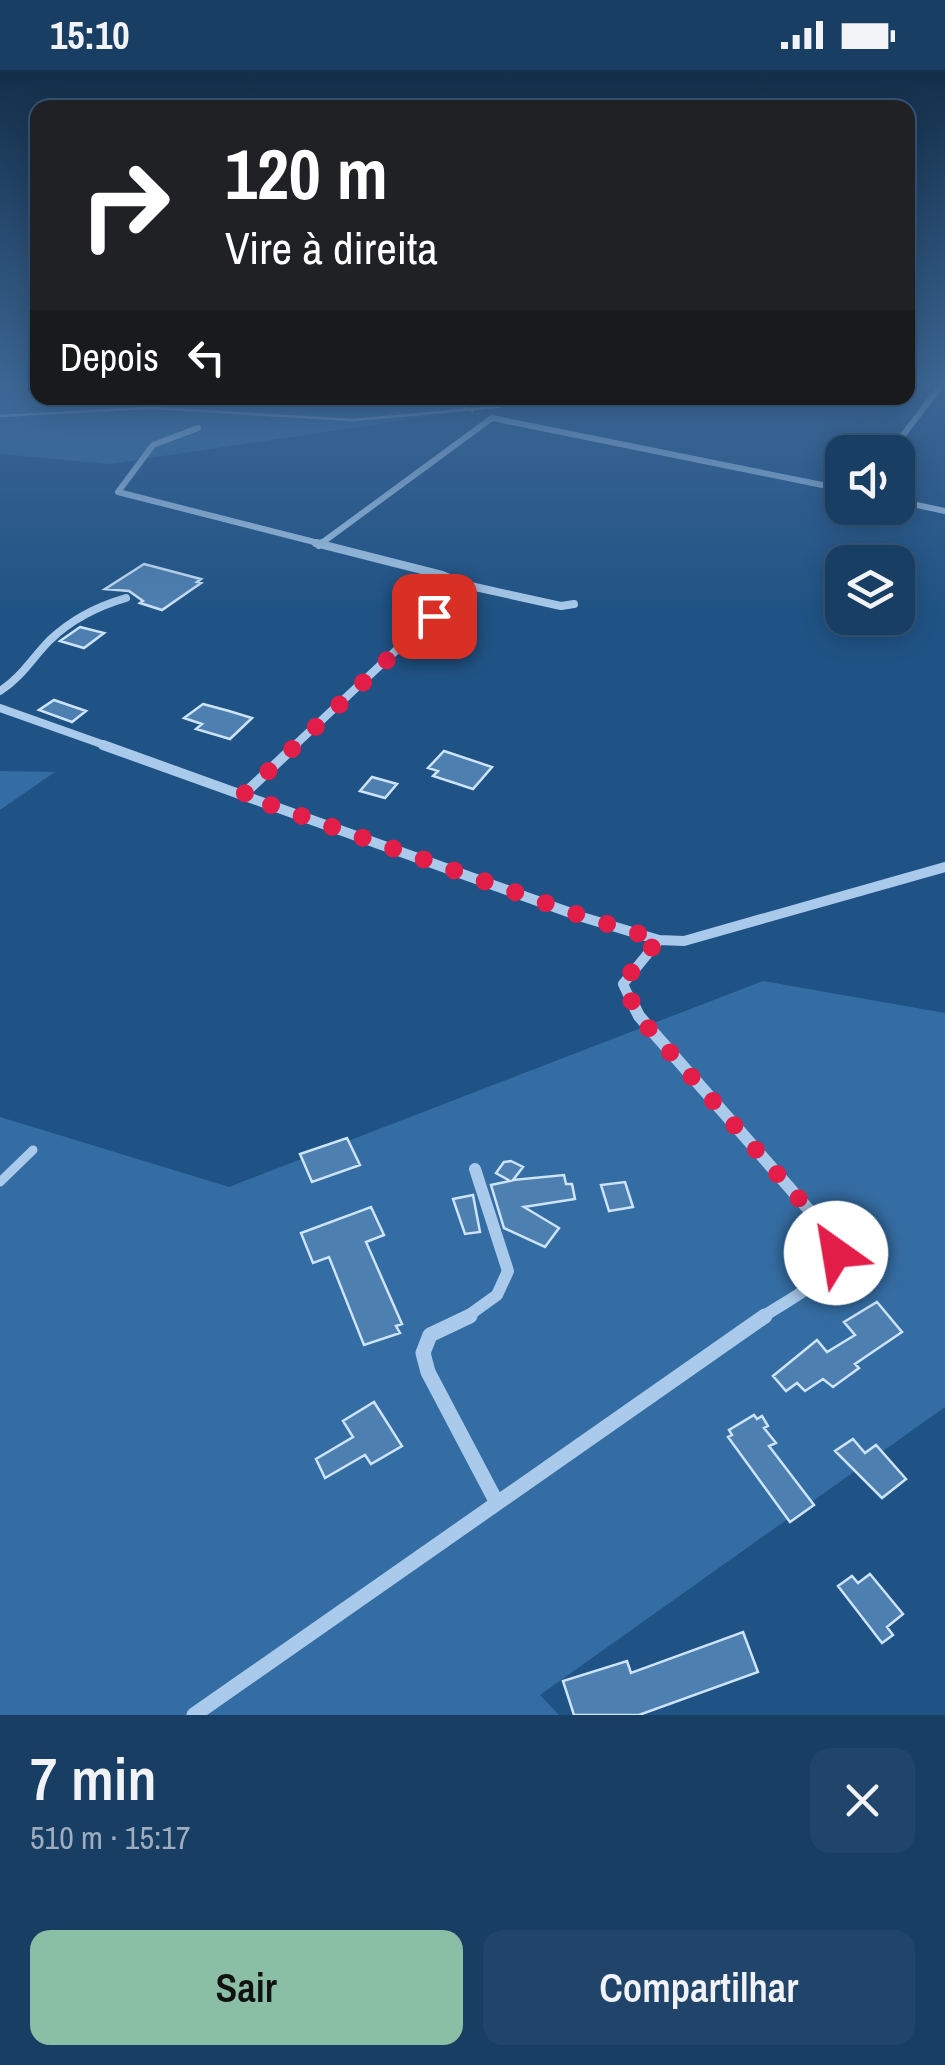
<!DOCTYPE html>
<html lang="pt">
<meta charset="utf-8">
<style>
body{margin:0;font-family:"Archivo Narrow",sans-serif;background:#21456a;color:#f1f3f6;height:100vh;display:flex;flex-direction:column;font-size:38px;white-space:nowrap}
*{box-sizing:border-box;margin:0}
p{font-size:32px;color:#9faebf}
.icon{flex:none;width:55px;height:55px;fill:none;stroke:currentColor;stroke-width:2;stroke-linecap:round;stroke-linejoin:round}
.map{position:relative;height:1645px;overflow:hidden}
.sheet{display:flex;flex-direction:column;background:#183e64;flex:1}
.sheet>*{flex:none}
.banner{position:absolute;left:30px;top:30px;width:885px;height:305px;border-radius:20px;box-shadow:0 5px 25px #0003,0 0 0 2px #365778;background:#202124;color:#fff;overflow:hidden}
.tools{position:absolute;left:825px;top:365px;display:grid;gap:20px}
.tools a{display:grid;place-items:center;width:90px;height:90px;border-radius:20px;background:#183e64;box-shadow:0 5px 25px #0003,0 0 0 2px #365778;font-size:50px}
.pin{position:absolute;display:grid;place-items:center;width:85px;height:85px;color:#fff;margin:-42px;border-radius:20px;box-shadow:0 5px 15px #0006}
.me{position:absolute;width:110px;margin:-55px;rotate:328deg;stroke-linejoin:round;filter:drop-shadow(0 0 8px #0008)}
.turn{display:flex;align-items:center;gap:35px;height:210px;padding:0 30px;font-size:45px}
.turn .icon{width:130px;height:130px;stroke-width:2.5}
.turn b{display:block;font-size:70px;line-height:85px}
.then{display:flex;align-items:center;height:95px;padding:0 30px;background:#0003;gap:20px;font-size:38px}
.round{display:grid;place-items:center;flex:none;width:105px;height:105px;border-radius:20px;background:#21456a}
.overview{display:flex;align-items:center;justify-content:space-between;height:170px;padding:0 30px}
h1{font-size:60px;font-weight:600;line-height:75px}
.action{display:flex;gap:20px;margin-top:auto;padding:20px 30px}
.action a{flex:1;height:115px;border-radius:20px;background:#8abfa5;color:#111;font-size:40px;font-weight:600;line-height:115px;text-align:center}
.action a+a{background:#21456a;color:#f1f3f6}
.status{display:flex;justify-content:space-between;align-items:center;height:70px;padding:0 50px;background:#183e64;direction:ltr}
.status svg{height:28px;fill:currentColor}
.map>svg:first-child{display:block}
</style>
<div class="status"><b>15:10</b><svg viewBox="0 0 49 12"><path d="M0 12V9h3v3zM5 12V6h3v6zM10 12V3h3v9zM15 12V0h3v12zM26 1h20v11H26zM47 4h2v5h-2z"/></svg></div>
<div class="map">
<svg width="945" height="1645" viewBox="0 0 945 1645">
<rect width="100%" height="100%" fill="#205385"/>
<path fill="#346da3" d="M0 313H37L38 328H312L377 335 400 328H554L109 394 0 384Z
M0 701 55 702 0 740Z
M763 911 945 943V1337L540 1625 559 1645H0V1047L229 1117Z"/>
<g fill="none" stroke-linecap="round" stroke-linejoin="round">
<path stroke="#9cc6eb" stroke-width="2.5" d="M0 346 150 338 353 350 498 337 541 328"/>
</g>
<path fill="#4d7fb0" stroke="#cde3f7" stroke-width="2.5" d="M144 494 201 509 197 512 201 513 162 540 140 533 143 531 129 521 105 519Z
M80 557 104 563 84 578 60 571Z
M54 630 86 641 72 652 39 640Z
M203 634 229 641 252 648 230 669 196 659 202 654 184 648Z
M444 681 492 697 473 719 433 706 438 701 428 698Z
M372 707 397 714 385 728 360 721Z
M347 1068 360 1095 312 1112 300 1084Z
M511 1091 523 1097 513 1110 564 1105 566 1114H572L575 1129 524 1137 559 1158 545 1177 504 1158 491 1115 510 1111 496 1103 504 1092Z
M625 1112 633 1137 609 1141 601 1115Z
M473 1125 480 1162 465 1164 453 1129Z
M371 1137 384 1165 366 1172 402 1254 396 1256 400 1263 364 1275 329 1187 313 1193 301 1163Z
M877 1232 902 1262 855 1294 859 1298 833 1317 823 1309 805 1321 797 1313 786 1321 773 1306 817 1270 827 1282 855 1265 844 1252Z
M374 1332 402 1376 371 1394 365 1385 325 1408 316 1389 353 1367 343 1351Z
M754 1345 757 1349 762 1346 768 1356 764 1358 776 1373 769 1376 814 1435 790 1452 728 1367 732 1365 729 1360Z
M853 1369 865 1383 876 1375 906 1409 882 1428 835 1381Z
M870 1504 903 1544 887 1557 893 1565 882 1573 838 1516 852 1506 858 1513Z
M743 1562 758 1602 639 1645H574L563 1611 627 1591 631 1603Z"/>
<g fill="none" stroke-linecap="round" stroke-linejoin="round">
<path stroke="#a9caea" stroke-width="2.5" stroke-dasharray="2.5 5" stroke-linecap="butt" d="M443 330 479 344"/>
<path stroke="#a9caea" stroke-width="9" d="M0 1112 33 1080"/>
<path stroke="#a9caea" stroke-width="6" d="M198 358 153 375 118 422 326 475
M890 382 943 313
M898 431 945 441
M319 475 492 348 842 419"/>
<path stroke="#a9caea" stroke-width="8" d="M319 475 322 473
M466 515 561 536 574 534
M0 621C22 607 32 588 50 570 71 550 98 536 126 528
M0 638 110 677
M293 677 466 515 442 505 316 473"/>
<path stroke="#a9caea" stroke-width="10" d="M103 675 582 847 659 870 684 871 945 797
M243 725 296 675
M631 931 623 914 659 870"/>
<path stroke="#a9caea" stroke-width="12" d="M630 928 639 946 816 1148C857 1202 802 1220 761 1248
M465 1248 497 1225 508 1201 475 1099"/>
<path stroke="#a9caea" stroke-width="15" d="M470 1246 430 1265 423 1283 428 1302 497 1433
M194 1645 765 1246"/>
</g>
<linearGradient id="sky" x2="0" y2="1"><stop stop-color="#122e49"/><stop offset="0.58" stop-color="#3c6694"/><stop offset="1" stop-color="#3c6694" stop-opacity="0"/></linearGradient>
<rect width="945" height="543" fill="url(#sky)"/>
<g fill="none" stroke-linecap="round" stroke-linejoin="round">
<path stroke="#e11d48" stroke-width="18" stroke-dasharray="0 32.4" d="M434 546 243 725 582 846 659 870 637 893 624 914 638 946 816 1148 832 1170 836 1183"/>
</g>
</svg>
<div class="tools">
<a><svg class="icon" aria-label="sound" viewBox="0 0 24 24"><path d="M4 9h4l5-4v14l-5-4H4zM17 9q2 3 0 6"/></svg></a>
<a><svg class="icon" aria-label="layers" viewBox="0 0 24 24"><path d="M12 4l9 5-9 5-9-5zM3 14l9 5 9-5"/></svg></a>
</div>
<div class="pin" style="left:434px;top:546px;background:#d93025"><svg class="icon" aria-label="arrive" viewBox="0 0 24 24"><path d="M6 21V4h12l-3 4 3 4H6"/></svg></div>
<svg class="me" style="left:836px;top:1183px" viewBox="-20 -20 40 40"><circle r="19" fill="#fff"/><path d="M0-13L10 11 0 6-10 11z" fill="#e11d48"/></svg>
<div class="banner">
<div class="turn"><svg class="icon" aria-label="right" viewBox="0 0 24 24"><path d="M7 20v-9h11M14 6l5 5-5 5"/></svg><div><b>120 m</b>Vire à direita</div></div>
<div class="then">Depois<svg class="icon" aria-label="left" viewBox="0 0 24 24"><path d="M17 20v-9H6M10 6l-5 5 5 5"/></svg></div>
</div>
</div>
<section class="sheet">
<div class="overview"><div><h1>7 min</h1><p>510 m · 15:17</p></div><a class="round"><svg class="icon" aria-label="close" viewBox="0 0 24 24"><path d="M6 6l12 12M18 6L6 18"/></svg></a></div>
<div class="action"><a>Sair</a><a>Compartilhar</a></div>
</section>
